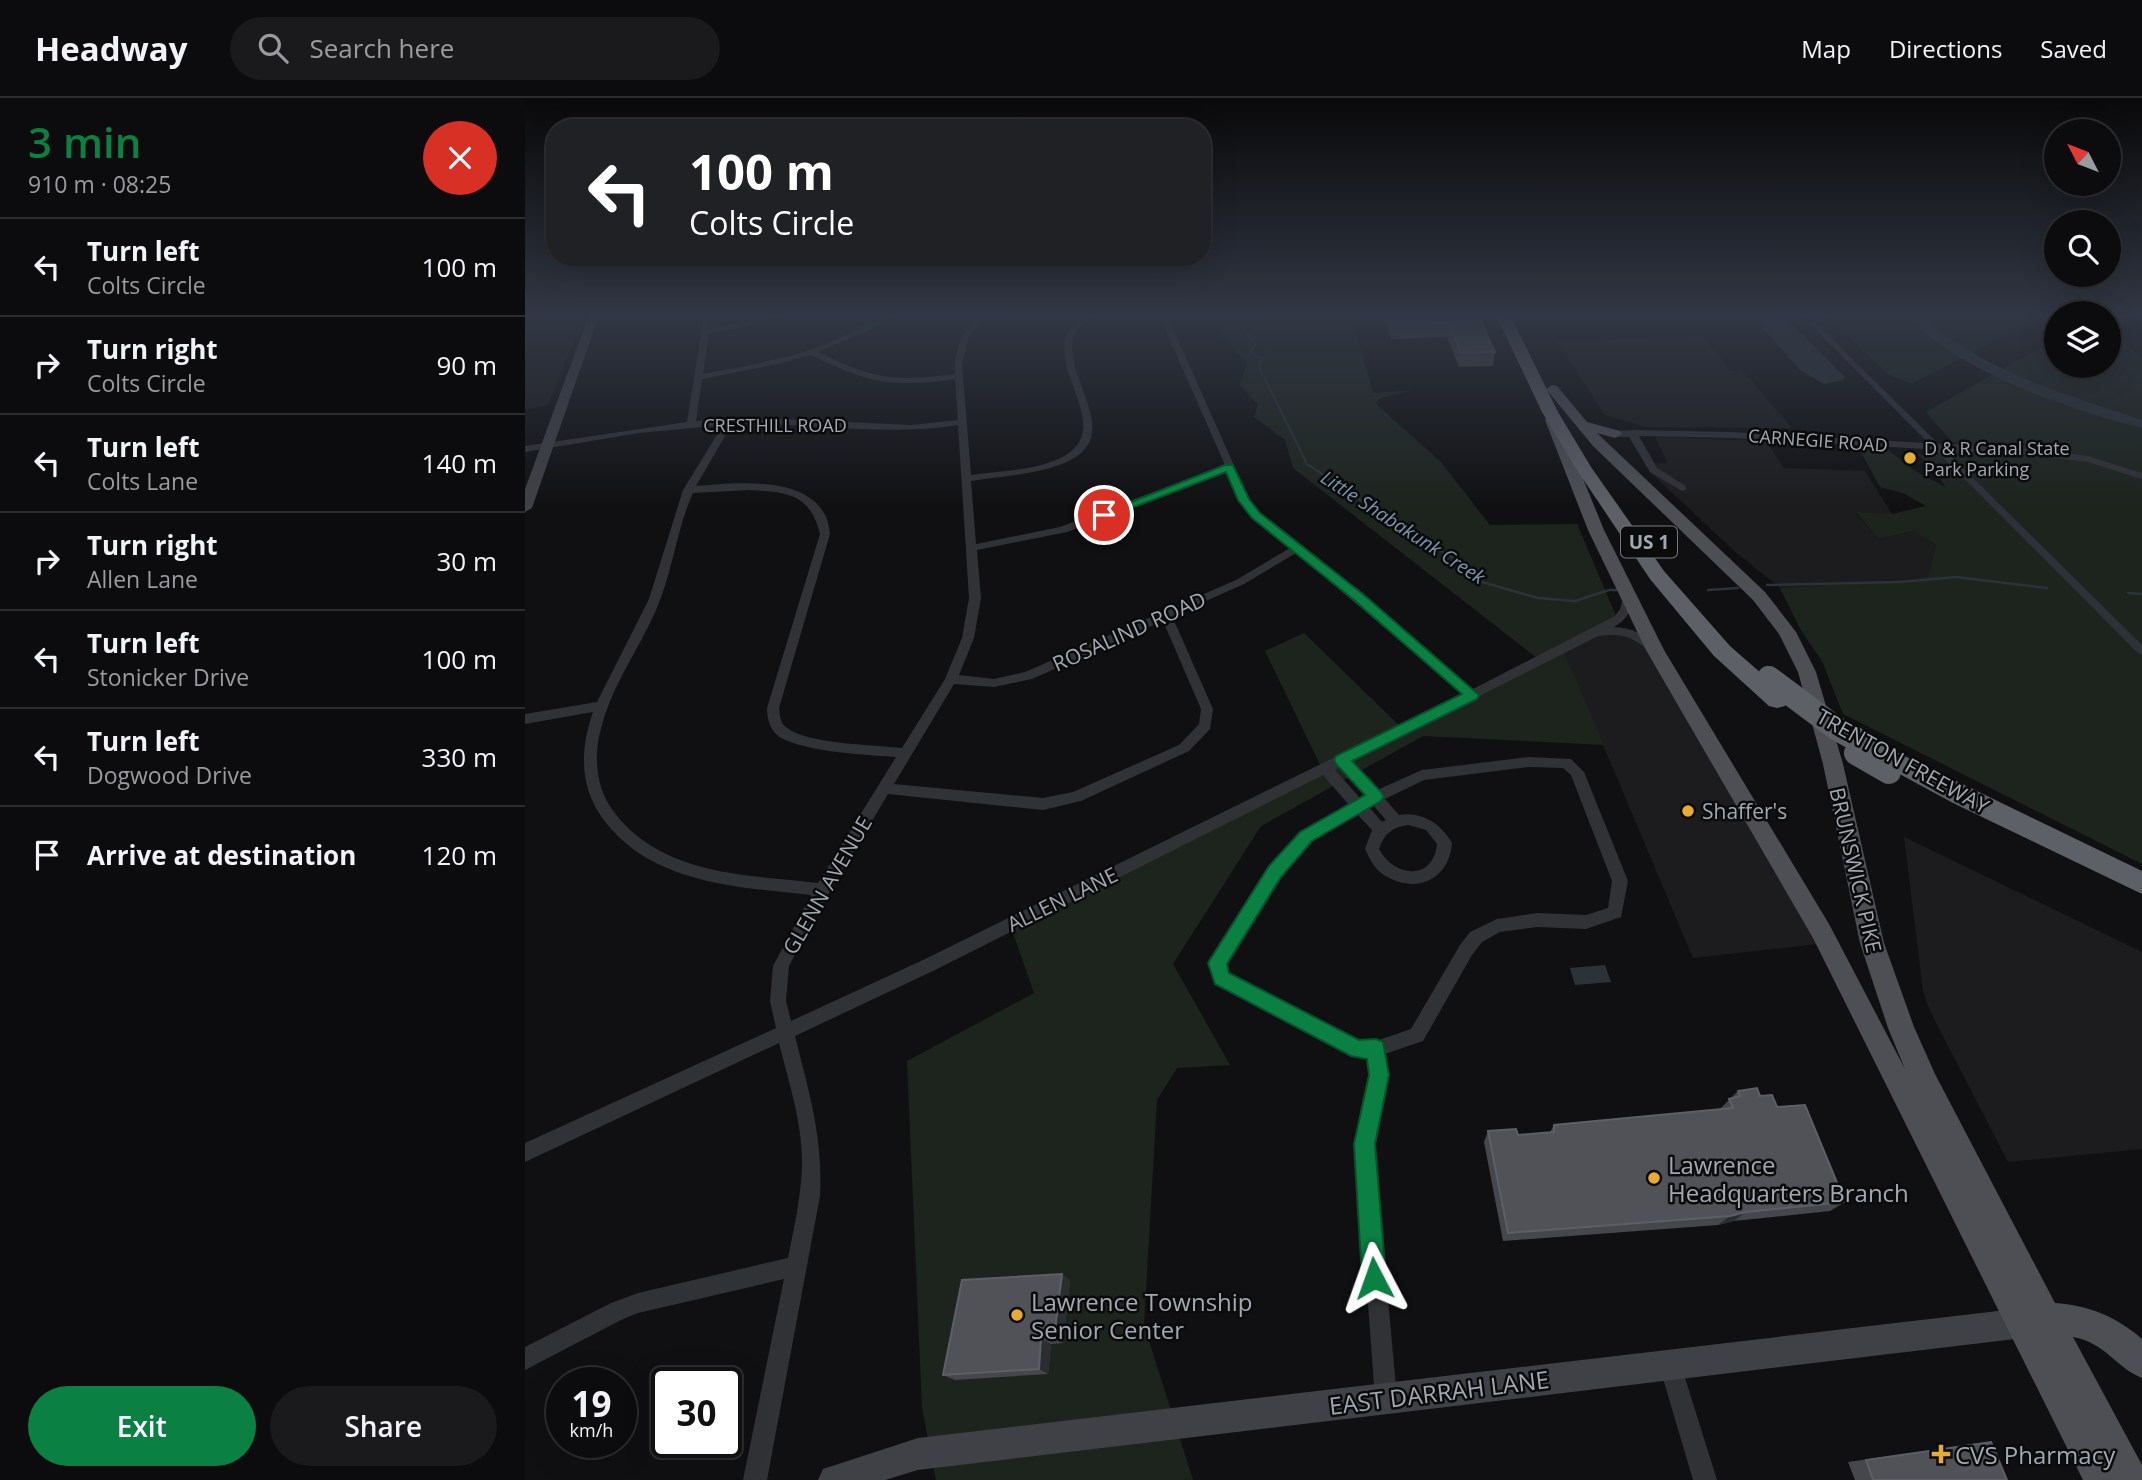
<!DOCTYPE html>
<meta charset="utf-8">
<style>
body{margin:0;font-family:"Open Sans",sans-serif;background:#1a1a1c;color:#f1f3f6;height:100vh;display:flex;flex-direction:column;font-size:26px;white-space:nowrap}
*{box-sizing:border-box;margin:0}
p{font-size:23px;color:#9a9b9e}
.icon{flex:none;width:38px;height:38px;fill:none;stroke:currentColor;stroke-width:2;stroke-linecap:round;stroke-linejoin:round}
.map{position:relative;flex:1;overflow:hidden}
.panel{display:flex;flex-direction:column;background:#0c0c0e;width:525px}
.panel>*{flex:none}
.hud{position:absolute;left:21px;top:21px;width:665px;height:147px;border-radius:28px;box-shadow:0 7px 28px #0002,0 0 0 2px #2c2c2e;background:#202124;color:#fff;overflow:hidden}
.needle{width:46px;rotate:312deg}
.controls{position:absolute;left:1519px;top:21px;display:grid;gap:14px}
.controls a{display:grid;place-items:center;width:77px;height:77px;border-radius:50%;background:#0c0c0e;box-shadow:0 7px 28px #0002,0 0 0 2px #2c2c2e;font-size:35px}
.speed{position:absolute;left:21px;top:1269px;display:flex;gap:14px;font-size:35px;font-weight:700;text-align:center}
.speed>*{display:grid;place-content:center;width:91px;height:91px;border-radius:50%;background:#0c0c0e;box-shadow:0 7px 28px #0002,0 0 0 2px #2c2c2e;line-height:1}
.speed small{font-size:18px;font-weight:400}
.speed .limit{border:4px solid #111;border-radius:10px;background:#fff;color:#111}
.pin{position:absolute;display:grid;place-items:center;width:60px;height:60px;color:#fff;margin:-30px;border:4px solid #fff;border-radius:50%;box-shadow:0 2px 7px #0007}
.me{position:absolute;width:77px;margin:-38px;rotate:356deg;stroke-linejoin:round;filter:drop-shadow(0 0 5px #0008)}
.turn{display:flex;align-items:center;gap:24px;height:147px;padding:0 28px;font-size:32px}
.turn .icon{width:91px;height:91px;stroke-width:2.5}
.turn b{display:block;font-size:49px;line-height:60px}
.round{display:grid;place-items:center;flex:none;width:74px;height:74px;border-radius:37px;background:#1a1a1c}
.headline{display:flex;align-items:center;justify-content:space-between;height:119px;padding:0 28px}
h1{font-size:42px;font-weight:600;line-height:52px;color:#0b8043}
.cta{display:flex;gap:14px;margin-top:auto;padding:14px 28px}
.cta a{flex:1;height:80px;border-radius:42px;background:#0b8043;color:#fff;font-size:28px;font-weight:600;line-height:80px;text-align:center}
.cta a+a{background:#1a1a1c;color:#f1f3f6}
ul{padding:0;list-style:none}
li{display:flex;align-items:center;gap:21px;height:98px;padding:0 28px;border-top:2px solid #2c2c2e}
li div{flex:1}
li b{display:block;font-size:26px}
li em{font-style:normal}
header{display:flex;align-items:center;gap:42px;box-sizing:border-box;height:98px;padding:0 35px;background:#0c0c0e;border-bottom:2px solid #2c2c2e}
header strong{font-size:33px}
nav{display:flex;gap:38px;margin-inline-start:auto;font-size:24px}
.search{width:490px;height:63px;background:#1a1a1c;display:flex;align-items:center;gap:18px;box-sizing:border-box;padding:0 24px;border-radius:38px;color:#9a9b9e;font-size:26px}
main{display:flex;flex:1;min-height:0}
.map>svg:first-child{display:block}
</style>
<header>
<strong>Headway</strong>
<div class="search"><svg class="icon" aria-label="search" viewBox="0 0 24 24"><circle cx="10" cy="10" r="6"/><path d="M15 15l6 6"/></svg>Search here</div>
<nav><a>Map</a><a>Directions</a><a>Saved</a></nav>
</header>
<main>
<section class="panel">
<div class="headline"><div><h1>3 min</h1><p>910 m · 08:25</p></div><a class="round" style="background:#d93025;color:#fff"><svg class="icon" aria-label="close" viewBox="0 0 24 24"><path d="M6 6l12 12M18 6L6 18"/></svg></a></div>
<ul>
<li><svg class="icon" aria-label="left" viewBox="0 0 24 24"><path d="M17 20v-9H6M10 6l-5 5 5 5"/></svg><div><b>Turn left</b><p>Colts Circle</p></div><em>100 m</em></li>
<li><svg class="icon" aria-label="right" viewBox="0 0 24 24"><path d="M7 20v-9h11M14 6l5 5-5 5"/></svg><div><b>Turn right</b><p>Colts Circle</p></div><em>90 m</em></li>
<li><svg class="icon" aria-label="left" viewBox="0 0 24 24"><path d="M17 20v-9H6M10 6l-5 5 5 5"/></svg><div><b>Turn left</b><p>Colts Lane</p></div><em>140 m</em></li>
<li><svg class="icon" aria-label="right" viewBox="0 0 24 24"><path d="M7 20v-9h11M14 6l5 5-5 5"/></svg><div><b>Turn right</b><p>Allen Lane</p></div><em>30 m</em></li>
<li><svg class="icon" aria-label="left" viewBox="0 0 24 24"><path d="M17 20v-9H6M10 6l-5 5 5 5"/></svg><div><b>Turn left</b><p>Stonicker Drive</p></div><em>100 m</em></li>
<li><svg class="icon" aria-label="left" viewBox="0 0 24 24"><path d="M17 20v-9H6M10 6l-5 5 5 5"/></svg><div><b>Turn left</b><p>Dogwood Drive</p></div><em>330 m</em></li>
<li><svg class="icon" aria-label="arrive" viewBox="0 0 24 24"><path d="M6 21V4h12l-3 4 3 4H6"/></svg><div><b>Arrive at destination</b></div><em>120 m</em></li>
</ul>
<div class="cta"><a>Exit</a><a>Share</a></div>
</section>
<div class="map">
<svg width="1617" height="1382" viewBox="0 0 1617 1382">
<rect width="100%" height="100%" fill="#101012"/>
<path fill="#1c1c1e" d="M54 229 23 307 0 312V234Z
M1178 238 1206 273 1217 272 1267 330 1120 329 1080 317 1032 243Z
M1130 339 1241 343 1259 370 1340 373 1367 416 1331 415 1353 441 1388 433 1411 447 1402 480 1255 490 1207 451 1125 374 1120 365H1143Z
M1079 533 1116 540 1302 845 1168 860 1038 552Z
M1379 739 1617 854V1051L1483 1064 1405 913 1398 893Z"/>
<path fill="#1d241e" d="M53 217 54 229 0 234V226Z
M690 217H826L848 295 888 292 853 301 851 306 916 364 965 427 1052 426 1094 525 1038 552 1079 647 898 638 736 728 648 866 705 967 652 970 632 1002 619 1227 668 1382H411L397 1310 382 963 509 895 487 832 799 675 740 553 779 535 881 634 1017 564 768 370 760 342 729 319 733 307 714 286 722 265 697 239Z
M1300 217H1521L1386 286 1363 276Z
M1584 228 1617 262V766L1318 616 1297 563 1275 531 1255 490 1402 480 1411 447 1388 433 1353 441 1331 414 1367 416 1401 408 1378 395 1355 389 1332 347 1362 351 1390 373 1420 389 1411 372 1392 356 1409 358 1432 345 1427 344 1401 314 1531 241V268H1584Z"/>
<path fill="#2b3339" d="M1226 217H1257L1320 279 1318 282 1299 286 1275 272Z
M1080 867 1086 884 1050 887 1045 870Z"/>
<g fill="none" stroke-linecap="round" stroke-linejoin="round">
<path stroke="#2b3339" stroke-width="2" d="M710 217 730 247 725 254 737 261 734 269 779 360"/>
<path stroke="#2b3339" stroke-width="2.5" d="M778 358 782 366 883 434 928 460 953 483 1013 500 1050 503 1084 492H1096
M1242 487 1375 484 1431 479 1522 490
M1183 492 1213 490
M1603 495 1617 496"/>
<path fill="#2b3339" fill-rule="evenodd" d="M1276 217H1283L1617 547V557L1613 555Z"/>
<path fill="#2b3339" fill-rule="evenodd" d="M1382 217H1395C1459 274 1537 295 1617 322V330C1546 312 1430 273 1382 217Z"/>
<path fill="#313236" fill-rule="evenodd" d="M179 217H187L185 230C208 226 237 217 260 217L224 228 184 235 178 276C217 269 256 262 294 249 312 243 353 217 367 217L345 232 293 254C348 281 369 284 430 276 428 252 438 235 453 217H461L444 238 437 265 446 377C474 373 504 373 531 362 591 337 532 283 540 242 542 232 552 223 559 217H568C561 224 550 231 548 242 540 285 603 340 537 366 508 377 477 378 446 383L451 446 535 429 700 367 634 217H642L727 408 948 591 1090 518 1095 511 1099 497 1103 496 1109 500C1106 514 1101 522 1089 529 1106 530 1123 536 1134 550L1132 553C1121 554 1113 542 1102 539 1092 536 1082 537 1073 538L826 663 852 692 897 672 1004 659 1046 661 1059 674 1103 783 1096 819 1061 831 1012 829 975 834 957 844 947 857 898 943 860 956 863 977 849 1046 872 1300 869 1308 861 1311 853 1308 850 1300 831 1046 845 977 843 960 827 958 691 885 684 865 745 770 776 734 824 707 798 677 410 872 270 938C284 995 298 1038 295 1098L242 1382H218L259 1181 113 1215 98 1221 0 1272V1249L86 1205 113 1195 263 1160C269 1130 276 1099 277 1068 278 1027 264 985 254 945L0 1064V1045L251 930 245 903 248 868 286 797C212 789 126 786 78 721 54 688 55 651 68 614L0 626V616L72 604 124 501 158 392 198 327 114 335 0 354V348L162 324ZM286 257C343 285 366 290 430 281L433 322 386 327 255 321 171 323 177 281 248 267ZM207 326C282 324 358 339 433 327L444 500 437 540 420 581 377 650C350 647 282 646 262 630 255 626 255 617 254 610L305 436C304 429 303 421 299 415 277 377 208 385 171 388ZM702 373 719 411 765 450 711 482 500 574 469 581 434 577 449 540 456 500 452 452 542 434ZM224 392C261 394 285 395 295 436L242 610C242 619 244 628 250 635 268 654 345 657 371 659L293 785C221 777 136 777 89 714 70 689 68 656 77 627 88 586 114 551 131 512 148 474 151 432 168 395ZM771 455 938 596 398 862 266 923 261 903 264 868 287 824 363 696 518 712 556 703 664 653 685 631 688 611 647 518 719 486ZM638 523 676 611 674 626 654 647 548 694 518 700 369 686 429 586 469 589 507 581ZM815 669 840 698 835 700 810 672ZM1004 669 1038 670 1046 677 1087 783 1083 810 1061 817 1012 815 972 821 945 834 935 847 886 931 851 943 834 944 704 875 700 866 755 778 786 742 832 716 847 732 840 751C845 761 849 771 859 777 891 797 924 782 927 745 916 726 897 713 874 717L860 701 899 682ZM848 707 861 722 857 724 844 709ZM883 727 901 732 912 746C908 784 869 779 854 751 859 736 867 729 883 727Z
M1107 332 1206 334 1509 351 1563 358 1617 375V381L1563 364 1509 357 1206 340 1114 338 1132 370 1161 388V392L1157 393 1125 374 1104 339H1090L1085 336 1090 333Z
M1145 1256 1153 1259 1156 1267 1192 1382H1168L1134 1267 1137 1259Z"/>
<path fill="#404146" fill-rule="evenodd" d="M64 217H74L7 410 0 414V391Z
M1507 1209 1517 1214 1522 1224 1517 1234 1507 1239 393 1372 360 1382H293L298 1371 393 1340Z"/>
<path fill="#4e4f55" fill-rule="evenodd" d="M1027 287 1032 288 1062 324 1095 333 1097 336 1090 340 1072 335 1240 494 1271 534 1291 574 1318 666 1359 845 1389 929 1410 976 1530 1205C1563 1207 1592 1219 1617 1241V1280C1590 1269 1581 1245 1548 1239L1617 1367V1382H1558L1288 840 1121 552 1063 432 1020 322 1022 319 1027 318 1034 322 1079 432 1139 552 1304 826 1380 971 1363 930 1335 845 1298 666 1273 574 1254 536 1228 502 1068 348 1021 291Z"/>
<path fill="#5e6067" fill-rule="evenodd" d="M971 217H985L1033 314 1066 369 1139 473 1205 548 1260 596 1263 602 1260 608 1252 610 1244 608 1189 558 1125 481 1050 369 1017 314Z
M1355 646 1617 773V796L1428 705 1347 661 1343 655 1347 649Z"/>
<path stroke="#5e6067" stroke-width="24" d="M1244 580 1311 630 1355 655
M1331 655 1364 674"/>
</g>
<path fill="#46474d" d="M862 217H953L970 254 968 268 934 269 922 239 866 241 862 227Z
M1213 993 1235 998 1252 1009 1320 1104 1305 1113 1209 1123 1193 1127 978 1143 959 1044 963 1033 993 1037 1025 1034 1029 1027 1195 1011Z
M537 1176 545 1183 538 1245 526 1246 523 1276 430 1282 418 1277Z
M1466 1344 1482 1382H1330L1323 1364Z"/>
<path fill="#2c2d31" d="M1221 1114 1209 1123 1193 1127 1205 1118Z
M537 1176 545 1183 538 1245 529 1239Z
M516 1240 526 1246 523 1276 514 1271Z"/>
<path fill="#505258" stroke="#5d5f66" stroke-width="2" d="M864 217H953L970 254 936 255 923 225 867 227Z
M1232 990 1235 998 1247 997 1252 1009 1280 1007 1320 1104 1221 1114 1205 1118 983 1135 963 1033 991 1031 993 1037 1029 1034V1027L1208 1010 1204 1001 1215 998 1213 993Z
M537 1176 529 1239 516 1240 514 1271 418 1277 437 1182Z
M1466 1344 1482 1382H1348L1341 1362Z"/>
<linearGradient id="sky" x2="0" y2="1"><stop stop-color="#09090a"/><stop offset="0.53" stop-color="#313744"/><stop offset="1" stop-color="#313744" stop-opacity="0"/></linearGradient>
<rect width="1617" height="410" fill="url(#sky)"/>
<path fill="#0b8043" stroke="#07532c" stroke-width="2" d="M700 367H708L724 401 735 415 839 497 954 597 952 601 827 663 856 694 859 699 856 703 787 743 756 779 702 866 704 875 834 942 851 941 858 944 864 977 850 1046 861 1180 857 1188 849 1192 841 1188 837 1180 829 1046 844 977 842 961 826 958 690 886 683 865 744 768 775 734 840 697 811 666 809 662 811 658 937 596 829 502 727 420 713 402 701 374 583 419 573 417Z"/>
<g fill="#e8ab32" stroke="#0b0b0c" stroke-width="2.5">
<circle cx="1385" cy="360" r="7"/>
<circle cx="1163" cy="713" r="7"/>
<circle cx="1129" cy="1080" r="7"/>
<circle cx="492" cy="1217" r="7"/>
<path d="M1412.5 1345.5h7v7h7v7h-7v7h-7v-7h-7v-7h7z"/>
</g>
<g text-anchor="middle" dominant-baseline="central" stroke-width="5" stroke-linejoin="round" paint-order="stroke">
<g font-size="18" fill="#a2a7b2" stroke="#0b0b0c">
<text x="250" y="327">CRESTHILL ROAD</text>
<text transform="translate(1293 342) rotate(4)">CARNEGIE ROAD</text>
</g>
<g font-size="18" fill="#a2a7b2" stroke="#0b0b0c" text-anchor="start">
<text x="1399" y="350">D &amp; R Canal State<tspan x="1399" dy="21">Park Parking</tspan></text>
</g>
<g font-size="19" font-style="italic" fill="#7a94ac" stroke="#0b0b0c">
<text transform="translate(878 429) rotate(33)">Little Shabakunk Creek</text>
</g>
<rect fill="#0b0b0c" stroke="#757880" stroke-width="2" x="1096" y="428.5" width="56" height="31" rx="5"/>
<g font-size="19" font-weight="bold" fill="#a2a7b2">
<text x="1124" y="444">US 1</text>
</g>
<g font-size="21" fill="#a2a7b2" stroke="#0b0b0c">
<text transform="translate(604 533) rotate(-24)">ROSALIND ROAD</text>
<text transform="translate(1378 663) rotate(29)">TRENTON FREEWAY</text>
<text transform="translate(1331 772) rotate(77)">BRUNSWICK PIKE</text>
<text transform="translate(302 787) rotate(-60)">GLENN AVENUE</text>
<text transform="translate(537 801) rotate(-26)">ALLEN LANE</text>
</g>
<g font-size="21" fill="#a2a7b2" stroke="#0b0b0c" text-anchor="start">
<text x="1177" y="713">Shaffer's</text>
</g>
<g font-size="24" fill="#a2a7b2" stroke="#0b0b0c" text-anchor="start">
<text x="1143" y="1066">Lawrence<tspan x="1143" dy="28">Headquarters Branch</tspan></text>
<text x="506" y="1203">Lawrence Township<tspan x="506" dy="28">Senior Center</tspan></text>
<text x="1430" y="1356">CVS Pharmacy</text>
</g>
<g font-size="24" fill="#a2a7b2" stroke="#0b0b0c">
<text transform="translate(914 1294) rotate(-7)">EAST DARRAH LANE</text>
</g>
</g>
</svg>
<div class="controls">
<a><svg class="needle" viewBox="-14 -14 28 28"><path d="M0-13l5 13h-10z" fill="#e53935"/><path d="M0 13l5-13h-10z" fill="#9a9b9e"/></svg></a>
<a><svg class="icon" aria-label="search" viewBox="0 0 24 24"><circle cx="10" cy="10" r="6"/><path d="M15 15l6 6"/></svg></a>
<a><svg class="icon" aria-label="layers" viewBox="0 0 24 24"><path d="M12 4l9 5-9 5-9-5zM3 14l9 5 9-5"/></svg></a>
</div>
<div class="speed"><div>19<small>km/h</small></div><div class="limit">30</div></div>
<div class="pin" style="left:579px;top:417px;background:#d93025"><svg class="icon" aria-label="arrive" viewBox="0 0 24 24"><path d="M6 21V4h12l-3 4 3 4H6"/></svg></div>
<svg class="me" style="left:849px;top:1180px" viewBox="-20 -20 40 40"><path d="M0-17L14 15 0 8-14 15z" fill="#0b8043" stroke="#fff" stroke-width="4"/></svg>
<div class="hud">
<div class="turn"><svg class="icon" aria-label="left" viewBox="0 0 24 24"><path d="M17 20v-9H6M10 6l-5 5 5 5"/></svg><div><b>100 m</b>Colts Circle</div></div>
</div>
</div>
</main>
